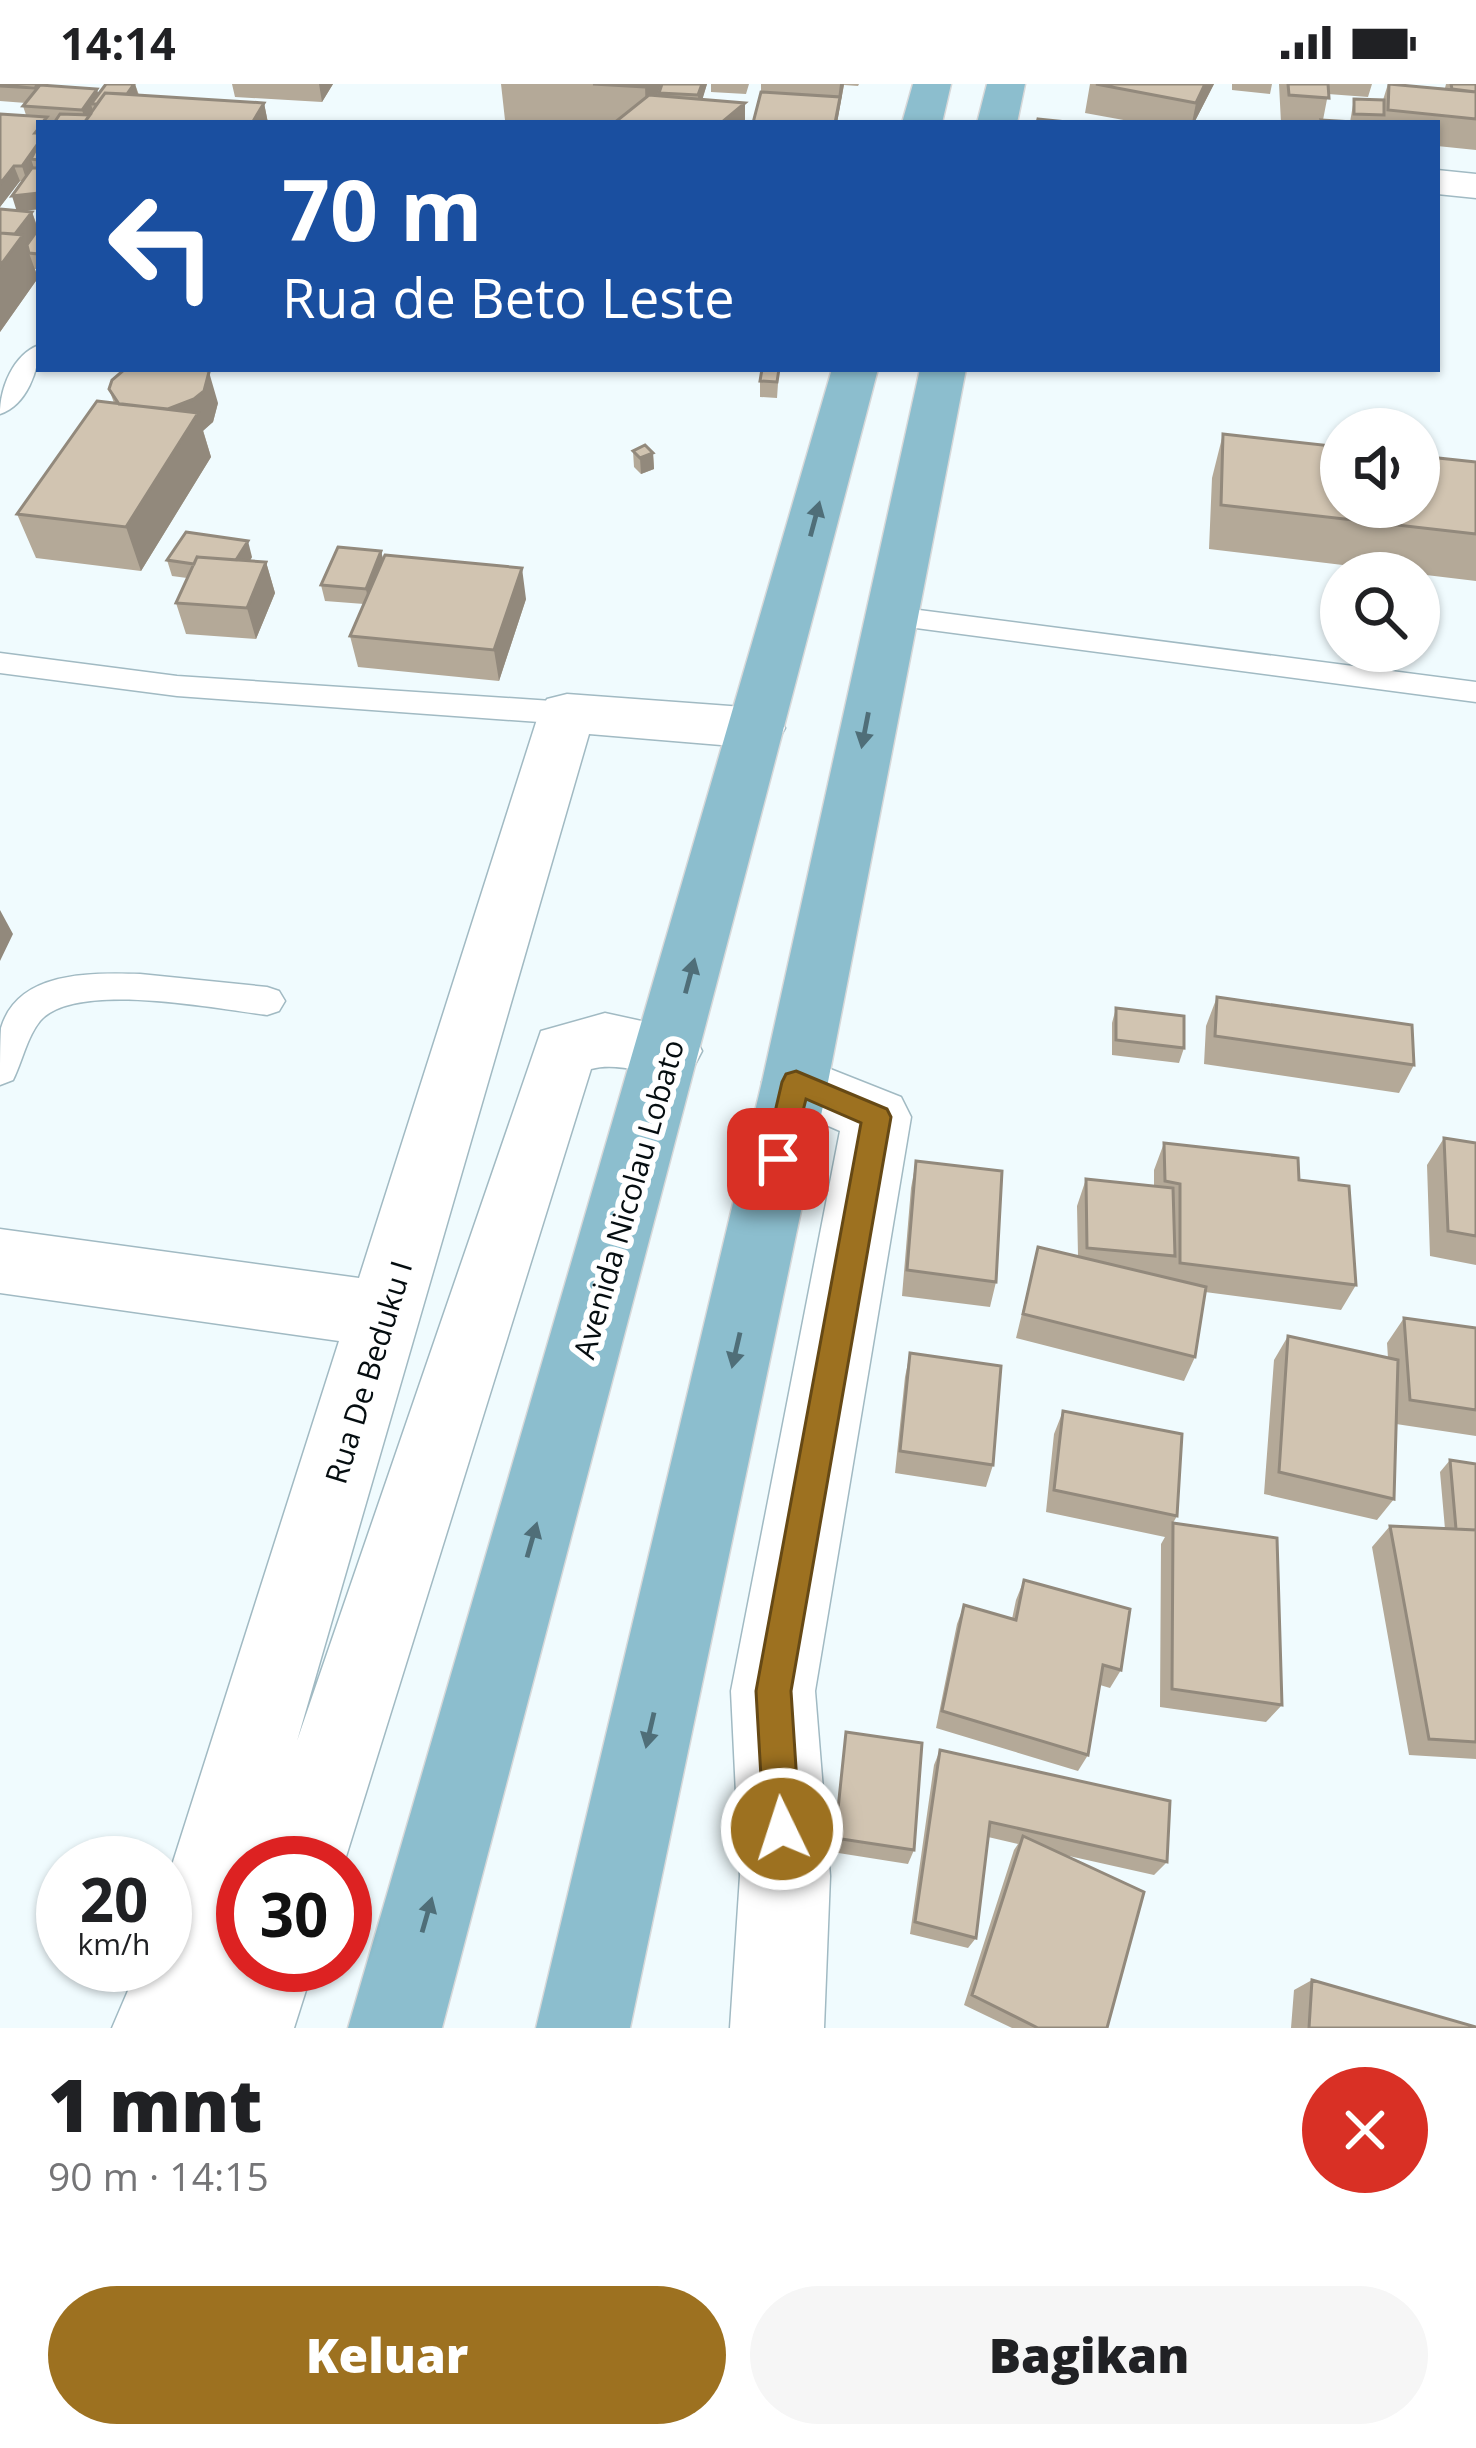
<!DOCTYPE html>
<html lang="id">
<meta charset="utf-8">
<style>
body{margin:0;font-family:"Open Sans",sans-serif;background:#f6f6f6;color:#202124;height:100vh;display:flex;flex-direction:column;font-size:45px;white-space:nowrap}
*{box-sizing:border-box;margin:0}
p{font-size:39px;color:#757577}
.icon{flex:none;width:66px;height:66px;fill:none;stroke:currentColor;stroke-width:2;stroke-linecap:round;stroke-linejoin:round}
.map{position:relative;height:1944px;overflow:hidden}
.panel{display:flex;flex-direction:column;background:#fff;flex:1}
.panel>*{flex:none}
.top-card{position:absolute;left:36px;top:36px;width:1404px;height:252px;border-radius:0px;box-shadow:0 3px 9px #0004;background:#1a4fa0;color:#fff;overflow:hidden}
.controls{position:absolute;left:1320px;top:324px;display:grid;gap:24px}
.controls a{display:grid;place-items:center;width:120px;height:120px;border-radius:50%;background:#fff;box-shadow:0 3px 9px #0004;font-size:60px}
.speed{position:absolute;left:36px;top:1752px;display:flex;gap:24px;font-size:60px;font-weight:700;text-align:center}
.speed>*{display:grid;place-content:center;width:156px;height:156px;border-radius:50%;background:#fff;box-shadow:0 3px 9px #0004;line-height:1}
.speed small{font-size:30px;font-weight:400}
.speed .limit{border:18px solid #d22;background:#fff;color:#111}
.pin{position:absolute;display:grid;place-items:center;width:102px;height:102px;color:#fff;margin:-51px;border-radius:24px;box-shadow:0 6px 18px #0006}
.me{position:absolute;width:132px;margin:-66px;rotate:356deg;stroke-linejoin:round;filter:drop-shadow(0 0 9px #0008)}
.turn{display:flex;align-items:center;gap:42px;height:252px;padding:0 48px;font-size:54px}
.turn .icon{width:156px;height:156px;stroke-width:2.5}
.turn b{display:block;font-size:84px;line-height:102px}
.round{display:grid;place-items:center;flex:none;width:126px;height:126px;border-radius:63px;background:#f6f6f6}
.head{display:flex;align-items:center;justify-content:space-between;height:204px;padding:0 48px}
h1{font-size:72px;font-weight:800;line-height:90px}
.primary-button{display:flex;gap:24px;margin-top:auto;padding:24px 48px}
.primary-button a{flex:1;height:138px;border-radius:72px;background:#9d7120;color:#fff;font-size:48px;font-weight:800;line-height:138px;text-align:center}
.primary-button a+a{background:#f6f6f6;color:#202124}
.status{display:flex;justify-content:space-between;align-items:center;height:84px;padding:0 60px;background:#fff;direction:ltr}
.status svg{height:33px;fill:currentColor}
.map>svg:first-child{display:block}
</style>
<div class="status"><b>14:14</b><svg viewBox="0 0 49 12"><path d="M0 12V9h3v3zM5 12V6h3v6zM10 12V3h3v9zM15 12V0h3v12zM26 1h20v11H26zM47 4h2v5h-2z"/></svg></div>
<div class="map">
<svg width="1476" height="1944" viewBox="0 0 1476 1944">
<rect width="100%" height="100%" fill="#f0fbfe"/>
<g fill="none" stroke-linecap="round" stroke-linejoin="round">
<defs>
<path id="lane" d="M39 261C39 286 27 321 0 330 0 304 13 271 39 261Z
M888 522 1476 598V618L878 539 873 532Z
M0 569 177 592 567 618 578 622 582 629 578 636 567 640 177 612 0 589Z
M140 890 267 903 279 907 285 917 279 927 267 931C217 925 75 896 40 937 27 953 22 978 13 996L0 1001C0 983 0 960 1 944 18 886 93 889 140 890Z"/>
<path id="street" d="M1437 86 1476 90V114L1437 110Z
M567 610 757 624 777 630 785 644 777 658 757 664 589 650 297 1657 541 947 605 929 692 948 702 967 692 986C657 998 625 976 591 985L344 1779H243V1881H314L294 1944H112L139 1881H165V1803L339 1257 0 1209V1145L359 1194 539 629 547 615Z
M795 971 901 1013 911 1033 815 1607 830 1792 824 1944H730L740 1792 731 1607 840 1047 771 1017 762 998 771 979Z"/>
<path id="primary" d="M913 0H951L942 39H902Z
M987 0H1025L1017 39H977Z
M832 285H878L442 1944H348Z
M920 285H966L828 998 630 1944H536L762 998Z"/>
</defs>
<use href="#lane" stroke="#a1bac3" stroke-width="3"/>
<use href="#street" stroke="#a1bac3" stroke-width="3"/>
<use href="#primary" stroke="#d7d8d9" stroke-width="3"/>
<use href="#lane" fill="#fff" fill-rule="evenodd"/>
<use href="#street" fill="#fff" fill-rule="evenodd"/>
<use href="#primary" fill="#8cbece" fill-rule="evenodd"/>
</g>
<path fill="#b4a998" d="M0 0 53 2 98 10 135 0 139 11 264 19 268 39H39V125L21 127 32 128 39 147V185H35L38 194 0 248 22 97H20L0 123V30L26 31 23 22 26 19 0 17Z
M232 0H333L322 18 235 13Z
M501 0H661L657 11 659 12 662 0H707L702 15 745 19V39H547L505 36Z
M711 0H749L746 10 711 8Z
M761 0H859L858 2 844 1 837 39H753L761 9Z
M1090 0H1214L1194 39H1140L1085 29Z
M1232 0H1272L1270 10 1232 6Z
M1279 0H1372L1368 13 1328 10 1323 36 1350 38 1354 15 1383 16 1388 0 1445 4 1446 0H1476V66L1437 62V39H1281Z
M779 285 777 314 760 313V297Z
M109 305 218 319 213 338 203 346 211 373 141 487 36 474 17 430 114 319Z
M1223 350 1476 378V497L1209 465 1212 394Z
M633 367 653 369 654 385 641 390 634 383Z
M381 467 383 475 526 515 499 597 358 583 350 552 364 520 325 517 321 501Z
M252 473 250 477 266 478 275 509 256 555 186 550 176 519 187 494 172 492 167 476Z
M1217 913 1414 981 1399 1009 1204 980 1206 942Z
M1116 924 1184 964 1179 979 1112 971V939Z
M1444 1054 1476 1059V1181L1430 1172 1427 1081Z
M1164 1059 1299 1096 1356 1201 1341 1226 1205 1208 1195 1273 1184 1297 1016 1254 1038 1163 1078 1172 1077 1122 1086 1095 1154 1102V1086Z
M916 1077 996 1198 990 1223 902 1212 911 1104Z
M1404 1234 1476 1244V1352L1396 1340 1394 1415 1377 1436 1264 1410 1274 1276 1288 1252 1388 1274 1387 1259Z
M910 1269 993 1381 986 1403 895 1389 905 1293Z
M1063 1327 1177 1432 1173 1439 1282 1621 1266 1638 1160 1623 1161 1460 1165 1453 1046 1428 1054 1350Z
M1450 1376 1476 1380V1675L1409 1671 1372 1463 1390 1442 1445 1445 1440 1388Z
M1024 1496 1121 1586 1110 1604 1100 1601 1088 1671 1078 1687 936 1644 957 1540 964 1521 1012 1535 1016 1516Z
M846 1648 914 1766 908 1780 832 1768Z
M940 1666 1167 1778 1154 1791 1060 1770 1107 1944H1012L964 1921 1014 1766 1018 1760 988 1753 976 1854 968 1864 910 1850 934 1681Z
M1312 1896 1476 1944H1291L1294 1906Z"/>
<path fill="#92897c" d="M135 0 139 14 119 22Z
M319 0H333L322 18Z
M645 0H661L648 39H646Z
M702 0H707L699 27 698 11Z
M840 0H844L837 39H835Z
M1205 0H1214L1194 39H1192L1196 19Z
M97 5 101 20H91L94 31 86 39 82 26Z
M264 19 268 39H252Z
M745 19V39H721Z
M39 44V76L31 75 35 87 27 98 22 82Z
M14 82 20 97 0 123V100Z
M39 109V125L17 128 12 112Z
M32 128 39 149 29 169 38 194 0 248V182L5 162Z
M209 288 218 319 213 338 203 347 211 373 141 487 126 443 165 326Z
M653 369 654 385 641 390 640 374Z
M248 457 252 473 234 501 230 485Z
M381 467 385 483 369 521 366 505Z
M266 478 275 509 256 555 247 524Z
M522 484 526 515 499 597 494 566Z
M0 826 13 850 0 877Z"/>
<path fill="#d1c4b1" stroke="#92897c" stroke-width="3" d="M0 0H38L35 4 0 2Z
M106 0H134L127 10 105 9 97 20H91Z
M593 0H645L644 3Z
M662 0H702L698 11 659 9Z
M1096 0H1205L1196 19Z
M1288 0H1328L1329 14 1289 11Z
M1389 0 1476 8V35L1388 26Z
M1451 0H1476V8L1452 5Z
M40 1 97 5 82 26 23 22Z
M761 8 840 13 835 39H753Z
M105 9 264 19 252 39H84Z
M649 11 745 19 721 39H614Z
M1354 15 1384 16V31L1354 30Z
M0 30 47 33 42 39H39V44L35 49H39V58L22 82H14L0 100Z
M60 30 90 31 84 39H54Z
M1038 35 1067 38 1037 39Z
M1321 36 1352 38V39H1322Z
M39 59V76L31 75Z
M32 84H39V109L12 112Z
M0 125 32 128 15 150 0 149Z
M37 147H39V170L29 169 27 161Z
M0 149 23 151 0 182Z
M125 285H205L209 288 204 307 194 315 168 325 119 320 109 305 112 296Z
M762 285H779L777 298 760 297Z
M97 317 198 329 126 443 17 430Z
M1223 350 1341 363V423H1419V372L1476 378V450L1221 421Z
M645 361 653 369 640 374 633 367Z
M186 448 248 457 236 476 197 473 194 480 167 476Z
M338 463 381 467 366 505 321 501Z
M385 471 522 484 494 566 350 552Z
M197 473 266 478 247 524 176 519Z
M1217 913 1412 941 1414 981 1215 952Z
M1116 924 1184 932V964L1116 956Z
M1444 1054 1476 1059V1152L1448 1147Z
M1164 1059 1298 1074 1299 1096 1349 1102 1356 1201 1180 1179V1100L1165 1097Z
M916 1077 1002 1087 996 1198 907 1186Z
M1086 1095 1173 1104 1175 1172 1087 1164Z
M1038 1163 1206 1203 1195 1273 1023 1230Z
M1404 1234 1476 1244V1326L1410 1316Z
M1288 1252 1398 1276 1394 1415 1279 1388Z
M910 1269 1001 1282 993 1381 900 1367Z
M1063 1327 1182 1350 1177 1432 1054 1406Z
M1450 1376 1476 1380V1446L1456 1445Z
M1173 1439 1277 1454 1282 1621 1172 1605Z
M1390 1442 1476 1446V1658L1429 1655Z
M1024 1496 1130 1525 1121 1586 1103 1581 1088 1671 942 1627 964 1521 1016 1536Z
M846 1648 922 1659 914 1766 835 1754Z
M940 1666 1170 1717 1167 1778 990 1738 976 1854 915 1838Z
M1023 1752 1144 1808 1107 1944H1038L972 1911Z
M1312 1896 1476 1943V1944H1309Z"/>
<defs><path id="oneway-solid" d="M-6-.8H1V-3.2L6.5 0L1 3.2V.8H-6Z" transform="scale(3)"/></defs>
<g fill="#4f6e78">
<use href="#oneway-solid" transform="translate(815 435) rotate(-75)"/>
<use href="#oneway-solid" transform="translate(865 646) rotate(101)"/>
<use href="#oneway-solid" transform="translate(690 892) rotate(-75)"/>
<use href="#oneway-solid" transform="translate(736 1266) rotate(103)"/>
<use href="#oneway-solid" transform="translate(532 1456) rotate(-74)"/>
<use href="#oneway-solid" transform="translate(650 1646) rotate(103)"/>
<use href="#oneway-solid" transform="translate(427 1831) rotate(-74)"/>
</g>
<path fill="#9d7120" stroke="#664915" stroke-width="3" d="M796 987 887 1025 891 1033 791 1607 800 1745 795 1758 782 1764 769 1758 764 1745 756 1607 861 1039 806 1015 789 1083H768L764 1075 782 998 786 990Z"/>
<g text-anchor="middle" dominant-baseline="central" stroke-width="12" stroke-linejoin="round" paint-order="stroke">
<g font-size="30" fill="#050d10" stroke="#fff">
<text transform="translate(628 1115) rotate(-74)">Avenida Nicolau Lobato</text>
<text transform="translate(368 1288) rotate(-73)">Rua De Beduku I</text>
</g>
</g>
</svg>
<div class="controls">
<a><svg class="icon" aria-label="sound" viewBox="0 0 24 24"><path d="M4 9h4l5-4v14l-5-4H4zM17 9q2 3 0 6"/></svg></a>
<a><svg class="icon" aria-label="search" viewBox="0 0 24 24"><circle cx="10" cy="10" r="6"/><path d="M15 15l6 6"/></svg></a>
</div>
<div class="speed"><div>20<small>km/h</small></div><div class="limit">30</div></div>
<div class="pin" style="left:778px;top:1075px;background:#d93025"><svg class="icon" aria-label="arrive" viewBox="0 0 24 24"><path d="M6 21V4h12l-3 4 3 4H6"/></svg></div>
<svg class="me" style="left:782px;top:1745px" viewBox="-20 -20 40 40"><circle r="17" fill="#9d7120" stroke="#fff" stroke-width="3"/><path d="M0-11L8 9 0 5-8 9z" fill="#fff"/></svg>
<div class="top-card">
<div class="turn"><svg class="icon" aria-label="left" viewBox="0 0 24 24"><path d="M17 20v-9H6M10 6l-5 5 5 5"/></svg><div><b>70 m</b>Rua de Beto Leste</div></div>
</div>
</div>
<section class="panel">
<div class="head"><div><h1>1 mnt</h1><p>90 m · 14:15</p></div><a class="round" style="background:#d93025;color:#fff"><svg class="icon" aria-label="close" viewBox="0 0 24 24"><path d="M6 6l12 12M18 6L6 18"/></svg></a></div>
<div class="primary-button"><a>Keluar</a><a>Bagikan</a></div>
</section>
